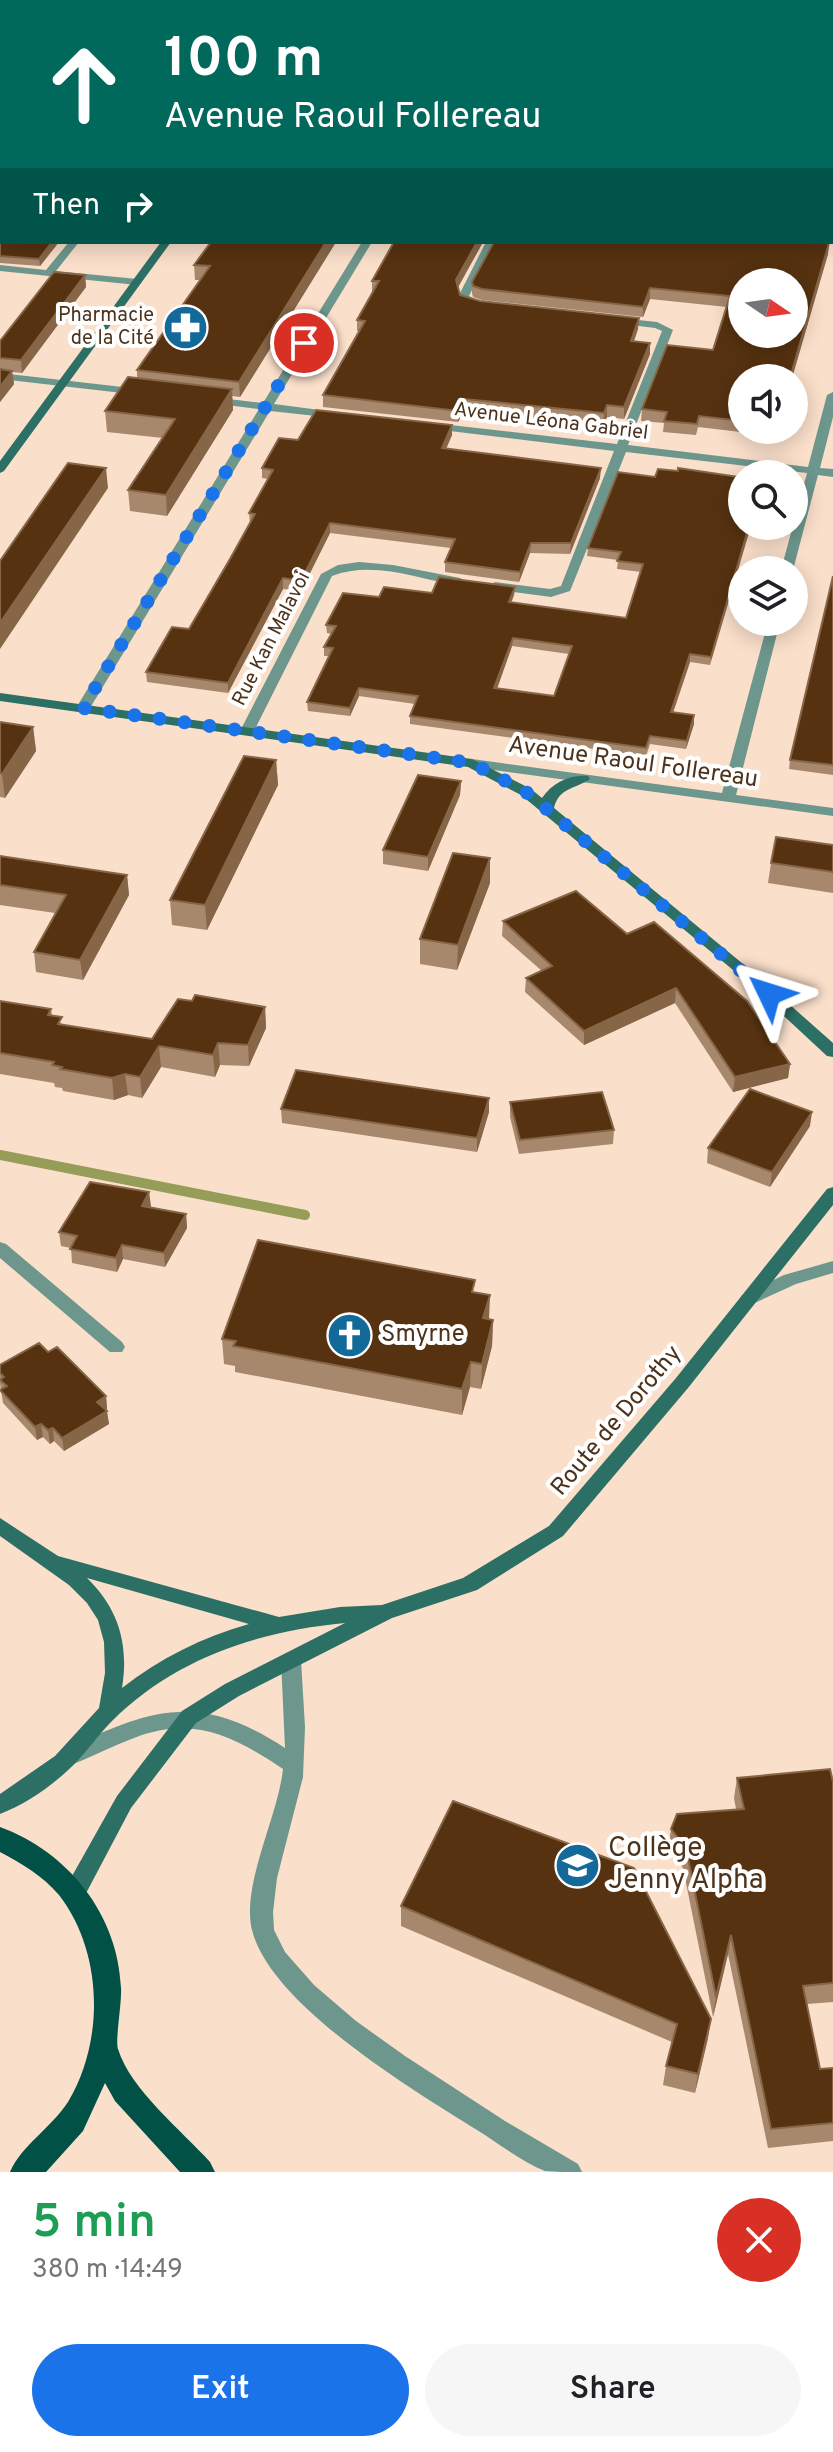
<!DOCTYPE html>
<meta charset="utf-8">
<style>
body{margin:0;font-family:Overpass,sans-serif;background:#f6f6f6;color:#202124;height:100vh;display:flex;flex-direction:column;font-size:30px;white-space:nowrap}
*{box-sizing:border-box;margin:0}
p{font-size:26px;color:#757577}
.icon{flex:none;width:44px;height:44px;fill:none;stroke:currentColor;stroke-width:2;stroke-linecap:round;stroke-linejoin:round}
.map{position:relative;height:2172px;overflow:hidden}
.sheet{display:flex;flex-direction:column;background:#fff;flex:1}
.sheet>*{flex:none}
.banner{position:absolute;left:0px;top:0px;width:834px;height:244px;box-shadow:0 4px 20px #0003;background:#00695c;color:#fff;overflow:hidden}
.needle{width:52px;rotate:103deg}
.controls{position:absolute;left:728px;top:268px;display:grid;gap:16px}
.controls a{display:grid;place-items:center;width:80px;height:80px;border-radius:50%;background:#fff;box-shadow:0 4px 20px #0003;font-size:40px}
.pin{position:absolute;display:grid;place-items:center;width:68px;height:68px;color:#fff;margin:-34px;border:4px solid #fff;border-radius:50%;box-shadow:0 2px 8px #0007}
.me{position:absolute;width:88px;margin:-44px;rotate:311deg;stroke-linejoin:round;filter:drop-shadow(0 0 6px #0008)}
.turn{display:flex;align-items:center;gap:28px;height:168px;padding:0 32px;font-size:36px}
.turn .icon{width:104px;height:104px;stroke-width:2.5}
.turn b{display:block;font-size:56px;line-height:68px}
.then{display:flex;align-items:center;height:76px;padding:0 32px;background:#0003;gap:16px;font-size:30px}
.round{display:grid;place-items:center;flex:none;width:84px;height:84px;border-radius:42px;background:#f6f6f6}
.head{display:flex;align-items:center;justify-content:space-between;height:136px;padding:0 32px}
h1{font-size:48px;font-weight:600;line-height:60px;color:#1e9e55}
.cta{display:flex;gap:16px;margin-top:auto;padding:16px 32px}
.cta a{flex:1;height:92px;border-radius:48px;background:#1a73e8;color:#fff;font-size:32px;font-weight:600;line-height:92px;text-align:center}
.cta a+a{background:#f6f6f6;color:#202124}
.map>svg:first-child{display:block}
</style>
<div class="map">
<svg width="833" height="2172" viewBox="0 0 833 2172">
<rect width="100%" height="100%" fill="#fadfca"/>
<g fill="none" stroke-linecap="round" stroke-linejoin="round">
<path stroke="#959d58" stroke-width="10" d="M0 1155 305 1215"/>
<path fill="#6d968d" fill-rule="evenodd" d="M832 214H833V220H832Z
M832 230H833V237H832Z
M69 242H79L56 271 137 279 142 282 137 285 0 271V265L46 270Z
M362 242H372L274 404 335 412 341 415 335 418 270 411 90 708 83 712 78 711 76 708 259 409 211 403 205 400 211 397 263 403Z
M486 242H496L469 296 485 304 486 306 481 309 458 297Z
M619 318 657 322 673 330 628 445 808 467 827 395 833 392V417L820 468 833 469V477L818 475 793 570H781L807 473 626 452 570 591 551 597 491 589 489 586 495 582 550 589 561 586 614 451 433 429 427 426 433 423 617 444 662 331 655 328 615 323 614 321Z
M0 373 140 389 146 392 140 395 0 379Z
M359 562 393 565 460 578 466 582 460 586C418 579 374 560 332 576L254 731 252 734H242L240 731 321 574 338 565Z
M768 622H780L736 795 833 808V816L472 767 465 763 472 759 722 793Z
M0 1242 6 1244 122 1342 125 1347 122 1352H110L0 1258Z
M833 1261V1273L796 1284 748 1306 742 1305 739 1300 742 1295 784 1275Z
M291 1652 298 1654 301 1660 305 1727 303 1777 277 1878 273 1912 274 1930 285 1952 314 1985 356 2021 405 2056 505 2121 578 2164 582 2172C571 2172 555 2172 545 2171 522 2162 498 2143 477 2130 413 2090 271 2005 252 1930 241 1885 278 1817 283 1769 233 1736 194 1715 134 1738 112 1746 92 1757 71 1765L64 1762 61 1756 64 1750C151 1709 198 1691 285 1748L281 1660 284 1654Z"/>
<path fill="#2c6f64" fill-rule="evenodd" d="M161 242H171L4 471 0 473V461Z
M0 693 472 759 531 789 542 798C552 783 570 774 588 776L590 779C576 789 559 787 554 808L754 973 833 1043V1057L827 1056 744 979 521 795 468 767 0 701Z
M833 1187V1205L688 1388 563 1536 477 1590 392 1618 239 1696 196 1723 131 1808 83 1899 75 1902 67 1899 64 1892 67 1885 117 1796 182 1711 225 1684 345 1623C259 1631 175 1658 112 1721 100 1733 91 1746 80 1758 59 1781 29 1803 0 1814V1794L55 1756 99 1708 105 1673 104 1642 98 1620 87 1603 69 1585 0 1536V1518L58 1556 279 1617 340 1607 382 1605 463 1578 549 1526 676 1378 827 1189ZM87 1578 249 1624C203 1637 160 1658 122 1688 129 1645 119 1609 87 1578Z"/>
<path fill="#015147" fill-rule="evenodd" d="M0 1827C68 1852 118 1914 121 1988 122 2002 115 2041 118 2049 130 2089 182 2131 210 2162L215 2172H180L115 2101 105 2083 83 2131 46 2172H10C21 2146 52 2127 68 2102 105 2040 103 1952 59 1895 43 1876 21 1863 0 1852Z"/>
</g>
<path fill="#a8886d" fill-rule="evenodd" d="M0 239 2 242H59L40 266 0 263Z
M336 242 240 397 232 396 233 410 167 516 130 511 128 490 163 438 107 432 105 411 137 378V370L200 280H195L194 265Z
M394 242H483L458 287 460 295 480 301 638 329 634 341 650 354 624 419 607 417 603 425 464 410 458 422 323 407V395L359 331H357V320L374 292H372V281Z
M829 243 828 254 792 378H742V430H777L775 436 698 427 696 435 663 432 664 423 641 421 642 409 713 350 727 307 650 299 643 317 482 300 473 297 472 293V282Z
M85 275 86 287 22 373 12 372 14 384 0 402V341Z
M452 435 446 449 600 478 570 554 530 553 519 582 445 572V562L451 548 330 533 301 591 283 589 228 693 147 682 146 672 189 629 250 523 249 513 268 479 262 478V468L298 440Z
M655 477H739L710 665 690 662 673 713 694 724 686 749 650 744 646 756 410 724V716L415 704 359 696 350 716 308 711 307 702 329 656H324V647L332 634 327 633 326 625 379 597 515 587 514 595 511 603 626 618 641 572 617 569 618 560 587 556 588 548ZM512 646 569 654 554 696 497 689Z
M833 576V775L789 769 790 760Z
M0 722 33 727 36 751 5 798 0 797Z
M276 760 278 785 207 930 172 925 170 900Z
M461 781 460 795 428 871 383 864V850Z
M833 845V893L768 883 771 863Z
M0 856 127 875 129 895 83 980 36 972 34 952 55 913 0 905Z
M490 883 457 970 420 964V939Z
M503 921 627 934 790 1064 788 1078 733 1092 675 1003 584 1045 525 992 526 978 542 971 502 936Z
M0 1001 51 1009 52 1015 63 1025 152 1039 192 1001 265 1007 266 1028 249 1066 220 1065 215 1077 161 1067 142 1098 128 1095 114 1100 63 1091 62 1088 55 1087 54 1083 0 1074Z
M489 1098V1112L477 1152 282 1123 281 1109Z
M510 1102 614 1130 613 1144 519 1154 510 1117Z
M810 1126 770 1187 707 1163 708 1148Z
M149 1192 150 1207 186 1214 187 1228 165 1267 123 1259 117 1272 72 1263 71 1248 61 1246 59 1232Z
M475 1292 489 1319 493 1320 492 1346 481 1389 470 1387 462 1415 235 1372V1366L224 1364 222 1339Z
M48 1352 106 1396 107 1409 106 1410 109 1424 64 1451 54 1441 50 1444 43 1437 37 1440 3 1403 0 1384V1365Z
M737 1778 833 1782V2002L807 2004 820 2069 833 2068V2141L768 2148 728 1954 713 2017 683 1868 668 1849 671 1829 736 1809 734 1798Z
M453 1801 708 2038 695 2093 663 2085 666 2066 672 2042 401 1926V1906Z"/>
<path fill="#876648" d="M52 242H59L40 266 39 259Z
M326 242H336L240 397 239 382Z
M477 242H483L456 291V280Z
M829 243 828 254 792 378H790Z
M85 275 86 287 22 373 21 360Z
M650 288V299L643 317V307Z
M639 318 638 329 630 352 631 341Z
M650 343V354L624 419V407Z
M12 371 14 384 0 402V387Z
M232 389 233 410 167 516 166 495Z
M464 399V410L458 422V411Z
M607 405V417L603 425 604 413Z
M452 425V435L442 458V448Z
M106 468 108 488 0 649V623Z
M601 468 600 478 570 554 571 543Z
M330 523V533L301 591V581Z
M749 526H751L710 665 711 657Z
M531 543 530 553 519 582 520 572Z
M283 578V589L228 693V683Z
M515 587 514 595 508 610 509 602Z
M513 638 512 646 494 697V688Z
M690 654V662L670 721 671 712Z
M359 688V696L350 716V708Z
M694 715V724L686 749 687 741Z
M33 727 36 751 5 798 2 774Z
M276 760 278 785 207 930 205 905Z
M461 781 460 795 428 871V857Z
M490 858V883L457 970 458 945Z
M127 875 129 895 83 980 80 960Z
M676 988 675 1003 584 1045V1031Z
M265 1007 266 1028 249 1066 248 1045Z
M218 1043 220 1065 215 1077 213 1055Z
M159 1046 161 1067 142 1098 140 1077Z
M790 1064 788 1078 733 1092 735 1077Z
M125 1074 128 1095 114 1100 112 1078Z
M489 1098V1112L477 1152V1138Z
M812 1112 810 1126 770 1187 772 1172Z
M149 1192 151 1206 143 1220 142 1206Z
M186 1214 187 1228 165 1267 164 1253Z
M122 1245 123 1259 117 1272 116 1258Z
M490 1295 489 1320 483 1318Z
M493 1320 492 1346 481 1389 482 1364Z
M471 1362 470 1387 462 1415V1389Z
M106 1396 107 1409 99 1415 97 1402Z
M107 1411 109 1424 64 1451 62 1438Z
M41 1424 43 1437 37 1440 35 1427Z
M53 1428 54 1441 50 1444 48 1430Z
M731 1935 728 1954 713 2017 716 1997Z
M711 2019 708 2038 695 2093 698 2074Z"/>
<path fill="#563210" stroke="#876648" stroke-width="2" fill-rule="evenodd" d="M0 0H188L186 2H2V32H0Z
M423 0H556L555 2H422Z
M789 0H833L832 26V2H789Z
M0 43H2V121H0Z
M832 49H833L832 120Z
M0 149H2V230L0 228Z
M2 238V242H52L39 259 0 256V239Z
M211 242H326L239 382 137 370 210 266 194 265Z
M394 242H477L456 280 460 295 480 301 639 318 631 341 650 343 624 407 607 405 604 413 464 399 458 411 323 395 365 321 357 320 379 281H372Z
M494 242H818L829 243 790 378H742V421L699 416 697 424 664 421 667 412 642 409 667 345 713 350 730 296 650 288 643 307 482 289 473 286 472 282ZM742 282H794V334H742Z
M54 272 85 275 21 360 0 358V341Z
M0 369 12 371 0 387Z
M128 377 232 389 166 495 128 490 175 419 105 411Z
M316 410 452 425 442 448 601 468 571 543H531L520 572 445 562 455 539 330 523 301 581 283 578 228 683 146 672 172 627 189 629 230 559 255 514 249 513 273 470 262 468 279 438 298 440Z
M68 463 106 468 0 623V561Z
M678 468 739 477 736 486 742 487V526H749L711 657 690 654 671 712 694 715 687 741 650 736 646 748 410 716 418 696 359 688 350 708 307 702 333 648 324 647 336 626 326 625 343 593 379 597 384 587 432 593 439 577 515 587 509 602 626 618 643 564 617 561 621 552 588 548 618 472 655 477 658 469 678 471ZM513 638 572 646 554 696 494 688Z
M833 576V765L790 760Z
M0 722 33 727 2 774 0 773Z
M244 756 276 760 205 905 170 900Z
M418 775 461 781 428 857 383 850Z
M776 837 833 845V872L771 863Z
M453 853 490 858 458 945 420 939Z
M0 856 127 875 80 960 34 952 66 895 0 885Z
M576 891 627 934 654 922 747 1001 790 1064 735 1077 676 988 584 1031 526 978 552 966 503 921Z
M195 995 265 1007 248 1045 218 1043 213 1055 159 1046 140 1077 125 1074 112 1078 60 1069 62 1067 52 1065 54 1062 0 1053V1001L51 1009 48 1015 62 1017 58 1024 152 1039 178 999 192 1001Z
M296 1070 489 1098 477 1138 281 1109Z
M750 1089 812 1112 772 1172 708 1148Z
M602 1092 614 1130 520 1140 510 1102Z
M90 1182 149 1192 142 1206 186 1214 164 1253 122 1245 116 1258 70 1249 77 1236 59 1232Z
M258 1240 475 1280 472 1292 490 1295 483 1318 493 1320 482 1364 471 1362 462 1389 233 1346 236 1341 222 1339Z
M39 1343 48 1352 57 1347 106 1396 97 1402 107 1411 62 1438 53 1428 48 1430 41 1424 35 1427 0 1390 7 1386 0 1380 4 1377 0 1373V1365Z
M830 1769 833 1782V1983L803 1986 820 2069 833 2068V2123L771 2129 731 1935 716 1997 686 1848 671 1829 677 1814 744 1809 737 1778Z
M453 1801 634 1868 711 2019 698 2074 666 2066 677 2024 401 1906Z"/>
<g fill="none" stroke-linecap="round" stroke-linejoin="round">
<path stroke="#1a73e8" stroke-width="14" stroke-dasharray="0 25.2" d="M304 343 83 708 472 763 526 792 769 994"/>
</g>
<defs>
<symbol id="pharmacy-disc" viewBox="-11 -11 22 22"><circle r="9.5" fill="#136999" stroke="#fff"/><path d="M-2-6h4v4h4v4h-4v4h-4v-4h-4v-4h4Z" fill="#fff"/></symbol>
<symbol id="church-disc" viewBox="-11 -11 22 22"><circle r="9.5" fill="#136999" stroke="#fff"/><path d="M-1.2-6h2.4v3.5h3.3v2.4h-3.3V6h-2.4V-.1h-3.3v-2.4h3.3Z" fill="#fff"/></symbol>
<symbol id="school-disc" viewBox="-11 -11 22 22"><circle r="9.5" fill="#136999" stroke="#fff"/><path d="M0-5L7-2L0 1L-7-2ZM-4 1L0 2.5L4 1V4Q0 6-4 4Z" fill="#fff"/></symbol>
</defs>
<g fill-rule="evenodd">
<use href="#pharmacy-disc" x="160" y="302" width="51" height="51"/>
<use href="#church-disc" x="324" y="1310" width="51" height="51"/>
<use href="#school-disc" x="552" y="1840" width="51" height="51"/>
</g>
<g text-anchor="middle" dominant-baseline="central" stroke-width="8" stroke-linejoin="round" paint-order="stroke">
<g font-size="20" fill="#4d331c" stroke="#fff" text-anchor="end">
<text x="154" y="316">Pharmacie<tspan x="154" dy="23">de la Cité</tspan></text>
</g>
<g font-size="20" fill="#4d331c" stroke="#fff">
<text transform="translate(551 422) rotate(7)">Avenue Léona Gabriel</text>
<text transform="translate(272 639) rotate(-63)">Rue Kan Malavoi</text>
</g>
<g font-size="24" fill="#4d331c" stroke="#fff">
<text transform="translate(633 763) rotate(8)">Avenue Raoul Follereau</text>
<text transform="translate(617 1421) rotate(-50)">Route de Dorothy</text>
</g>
<g font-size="24" fill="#4d331c" stroke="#fff" text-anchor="start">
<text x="381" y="1335">Smyrne</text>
</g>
<g font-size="28" fill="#4d331c" stroke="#fff" text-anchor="start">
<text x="608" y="1849">Collège<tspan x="608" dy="32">Jenny Alpha</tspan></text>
</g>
</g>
</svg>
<div class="controls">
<a><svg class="needle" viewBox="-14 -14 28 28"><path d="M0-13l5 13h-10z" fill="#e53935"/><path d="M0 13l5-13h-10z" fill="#757577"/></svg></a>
<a><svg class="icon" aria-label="sound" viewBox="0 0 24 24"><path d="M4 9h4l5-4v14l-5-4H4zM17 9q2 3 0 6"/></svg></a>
<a><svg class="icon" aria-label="search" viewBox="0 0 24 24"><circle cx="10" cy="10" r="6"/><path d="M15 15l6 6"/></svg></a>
<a><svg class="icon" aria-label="layers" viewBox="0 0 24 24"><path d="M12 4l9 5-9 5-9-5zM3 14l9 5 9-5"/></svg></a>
</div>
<div class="pin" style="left:304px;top:343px;background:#d93025"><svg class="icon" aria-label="arrive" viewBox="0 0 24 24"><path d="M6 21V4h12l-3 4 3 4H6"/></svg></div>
<svg class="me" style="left:769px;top:994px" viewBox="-20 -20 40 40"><path d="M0-17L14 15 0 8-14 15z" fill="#1a73e8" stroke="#fff" stroke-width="4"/></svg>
<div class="banner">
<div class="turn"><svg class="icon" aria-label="ahead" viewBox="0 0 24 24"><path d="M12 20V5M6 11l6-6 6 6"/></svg><div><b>100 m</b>Avenue Raoul Follereau</div></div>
<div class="then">Then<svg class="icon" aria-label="right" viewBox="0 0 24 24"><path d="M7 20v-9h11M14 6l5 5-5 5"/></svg></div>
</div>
</div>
<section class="sheet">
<div class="head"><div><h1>5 min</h1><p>380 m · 14:49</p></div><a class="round" style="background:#d93025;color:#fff"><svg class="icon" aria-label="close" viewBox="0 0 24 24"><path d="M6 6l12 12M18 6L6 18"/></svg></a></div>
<div class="cta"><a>Exit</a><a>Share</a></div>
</section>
